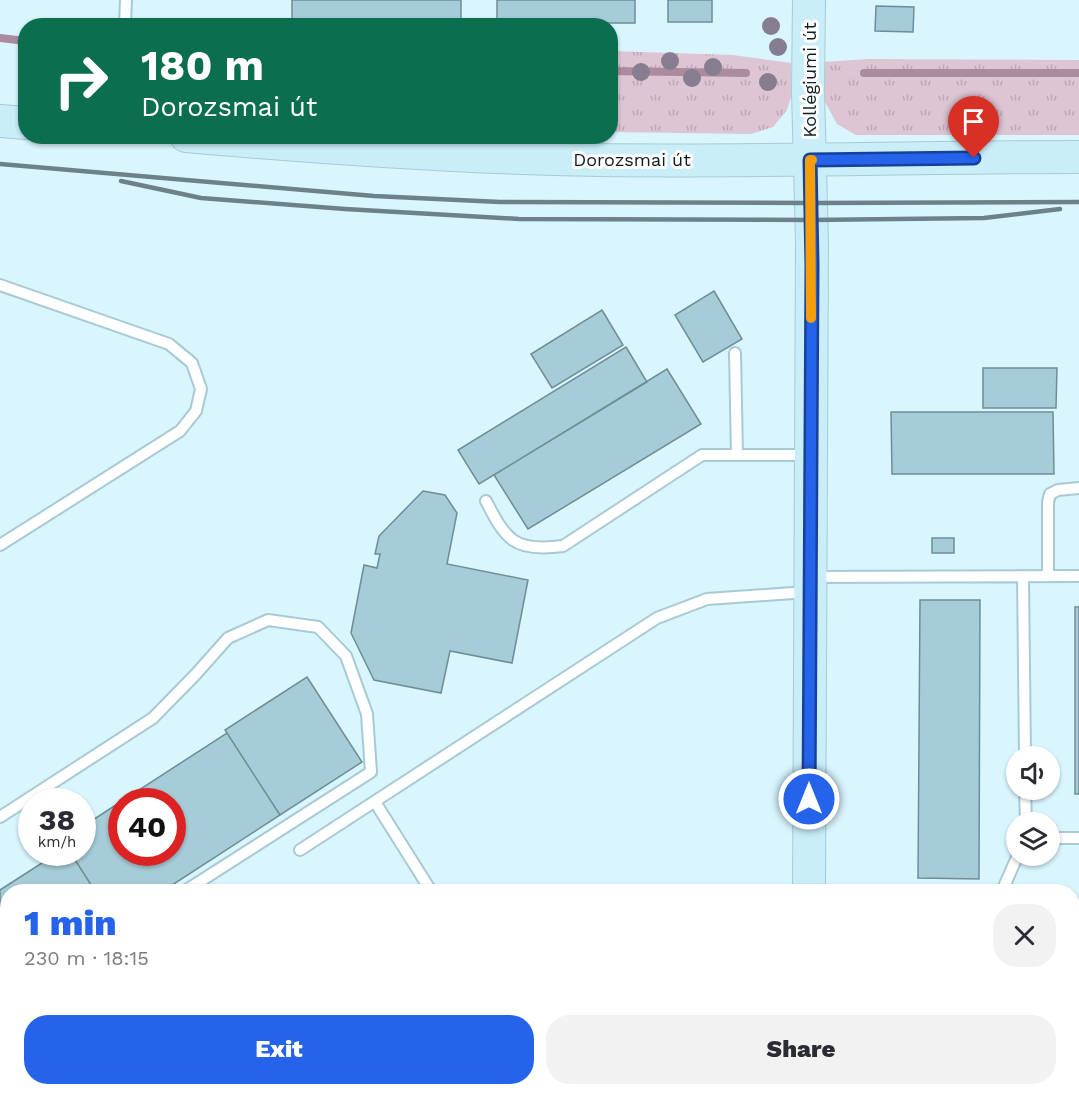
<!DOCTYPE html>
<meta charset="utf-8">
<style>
body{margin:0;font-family:"Work Sans",sans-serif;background:#f2f2f3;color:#2b2b33;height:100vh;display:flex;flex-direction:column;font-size:22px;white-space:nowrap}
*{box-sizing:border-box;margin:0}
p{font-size:20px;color:#7c7c81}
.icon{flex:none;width:33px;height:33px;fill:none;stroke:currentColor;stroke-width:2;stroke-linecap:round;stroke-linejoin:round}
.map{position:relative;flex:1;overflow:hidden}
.details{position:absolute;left:0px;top:884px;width:1080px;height:212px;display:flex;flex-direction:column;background:#fff;border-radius:24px 24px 0 0;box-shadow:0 2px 4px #0004}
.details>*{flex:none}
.top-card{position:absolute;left:18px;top:18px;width:600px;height:126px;border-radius:24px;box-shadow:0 2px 4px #0004;background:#0b6e4f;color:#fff;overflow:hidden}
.controls{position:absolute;left:1006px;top:746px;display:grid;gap:12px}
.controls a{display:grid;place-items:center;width:54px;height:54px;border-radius:50%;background:#fff;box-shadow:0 2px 4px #0004;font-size:30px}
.speed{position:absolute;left:18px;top:788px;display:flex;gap:12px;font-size:30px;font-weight:700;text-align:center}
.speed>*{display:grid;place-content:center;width:78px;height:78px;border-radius:50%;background:#fff;box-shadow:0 2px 4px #0004;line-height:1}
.speed small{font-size:15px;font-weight:400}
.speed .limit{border:9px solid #d22;background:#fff;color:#111}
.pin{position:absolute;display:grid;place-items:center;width:51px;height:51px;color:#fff;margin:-62px -26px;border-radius:50% 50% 50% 0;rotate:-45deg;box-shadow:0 0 6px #0007}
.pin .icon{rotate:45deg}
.me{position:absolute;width:66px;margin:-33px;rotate:0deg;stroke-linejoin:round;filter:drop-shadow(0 0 4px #0008)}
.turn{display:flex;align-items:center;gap:21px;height:126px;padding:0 24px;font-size:27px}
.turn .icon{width:78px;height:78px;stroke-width:2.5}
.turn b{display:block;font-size:42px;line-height:51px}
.round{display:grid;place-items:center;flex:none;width:63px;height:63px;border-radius:24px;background:#f2f2f3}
.headline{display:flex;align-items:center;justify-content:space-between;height:102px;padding:0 24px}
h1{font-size:36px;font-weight:800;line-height:45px;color:#2563eb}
.primary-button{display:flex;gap:12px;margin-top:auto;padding:12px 24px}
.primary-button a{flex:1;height:69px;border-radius:24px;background:#2563eb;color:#fff;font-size:24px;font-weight:800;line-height:69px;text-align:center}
.primary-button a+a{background:#f2f2f3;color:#2b2b33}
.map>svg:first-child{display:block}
</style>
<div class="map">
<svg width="1079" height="1094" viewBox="0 0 1079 1094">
<defs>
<pattern id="grass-tufts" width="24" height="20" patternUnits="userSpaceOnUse" patternTransform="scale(1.5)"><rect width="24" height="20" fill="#ddc5d3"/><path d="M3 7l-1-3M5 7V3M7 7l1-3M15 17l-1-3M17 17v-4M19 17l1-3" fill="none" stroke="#bda9b5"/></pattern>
</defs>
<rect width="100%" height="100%" fill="#d9f5fe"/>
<path fill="url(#grass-tufts)" d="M611 51 733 55 791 63V97L787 110 773 127 751 134 611 132Z
M869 59 1079 60V135H856L837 124 823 98 822 62Z"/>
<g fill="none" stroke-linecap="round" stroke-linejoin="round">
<path stroke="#aa8c9e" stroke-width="8" d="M0 38 26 41
M610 71 746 73
M864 73H1079"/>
</g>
<path fill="#a6ccd8" stroke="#6d8e98" stroke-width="1.5" d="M292 0H461V25L292 23Z
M497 0H635V23H497Z
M668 0H712V22H668Z
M876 6 914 7 913 32 875 31Z
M714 291 742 339 703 362 675 315Z
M602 310 623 345 552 388 531 354Z
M626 347 647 382 479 484 458 450Z
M983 368H1057L1056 408H983Z
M667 369 701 424 528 529 494 475Z
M891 412H1053L1054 474H892Z
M423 491 445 495 457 513 447 564 528 580 512 663 450 651 441 693 374 680 351 633 364 565 377 568 380 554H375L379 536Z
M932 538H954V553H932Z
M920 600H980L979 879 918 878Z
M1075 607H1079V794H1075Z
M307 677 362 762 280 815 225 730Z
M227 733 280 815 163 891H95L70 852H82V827L122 801V852H172V801H122Z
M59 852H70L95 891H8V975L0 980V890Z
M524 1088H720L722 1090 715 1094H513Z"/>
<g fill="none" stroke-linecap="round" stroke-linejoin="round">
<defs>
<path id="lane" d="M125 26 126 0
M0 285 169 344 192 363 201 389 196 411 180 431 0 545
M735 353 737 455
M486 501C493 514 500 530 513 540 525 549 548 548 563 546L702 455H807
M1048 576V502L1050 494 1058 490 1079 488
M812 577 1079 576
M1023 577 1025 756
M1025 789 1026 822
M375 802 431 891
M0 817 153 718 196 674 228 638 268 620 318 627 346 656 367 714 371 772 185 891
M1050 838H1079
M300 850 657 618 707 599 807 592
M1002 891 1018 855
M0 1010 8 1005
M0 1043 8 1038
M1072 1068 1079 1063
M0 1075 8 1087
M986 1094 987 1088
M1041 1094 1040 1093 1047 1088"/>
<path id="secondary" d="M809 0 808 92 812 241 809 891
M0 121 26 123
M186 136C323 148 460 158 598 160 758 162 919 157 1079 157
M813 1088V1094"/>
</defs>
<use href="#lane" stroke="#a8cad5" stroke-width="14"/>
<use href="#secondary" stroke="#a8cad5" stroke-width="34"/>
<use href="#lane" stroke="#fff" stroke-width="10"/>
<use href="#secondary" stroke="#c9eef8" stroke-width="32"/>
<path stroke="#6d8188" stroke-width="4.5" d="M0 164 374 196 500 202 811 203 1079 202
M121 181 201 198 345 209 519 219 811 220 984 218 1060 209"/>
</g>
<g fill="#867d90">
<circle cx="771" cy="26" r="9"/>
<circle cx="778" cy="47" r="9"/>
<circle cx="670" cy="61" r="9"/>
<circle cx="713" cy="67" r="9"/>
<circle cx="641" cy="72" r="9"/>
<circle cx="692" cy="78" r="9"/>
<circle cx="768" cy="82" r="9"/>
</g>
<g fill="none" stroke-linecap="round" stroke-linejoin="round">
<defs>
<path id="route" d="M809 799 812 265 810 160 974 158"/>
</defs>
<use href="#route" stroke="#184099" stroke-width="15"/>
<use href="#route" stroke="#2563eb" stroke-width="10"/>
<path stroke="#f59e0b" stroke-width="10" d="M811 318 810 160H812"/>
</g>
<g text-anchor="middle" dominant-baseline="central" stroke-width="6" stroke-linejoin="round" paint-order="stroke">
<g font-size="18" fill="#101d21" stroke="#fdfdfd">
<text transform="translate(809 80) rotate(-90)">Kollégiumi út</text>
<text x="632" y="159">Dorozsmai út</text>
</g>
</g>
</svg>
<div class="controls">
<a><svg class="icon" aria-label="sound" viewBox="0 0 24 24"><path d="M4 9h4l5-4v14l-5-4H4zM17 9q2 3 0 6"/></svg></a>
<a><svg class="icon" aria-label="layers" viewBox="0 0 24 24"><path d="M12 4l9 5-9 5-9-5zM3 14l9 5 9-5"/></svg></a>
</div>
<div class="speed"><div>38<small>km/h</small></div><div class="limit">40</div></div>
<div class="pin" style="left:974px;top:158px;background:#d93025"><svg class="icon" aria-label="arrive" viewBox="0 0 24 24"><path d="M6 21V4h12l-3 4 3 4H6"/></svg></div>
<svg class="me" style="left:809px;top:799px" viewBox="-20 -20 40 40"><circle r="17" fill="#2563eb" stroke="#fff" stroke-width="3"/><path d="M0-11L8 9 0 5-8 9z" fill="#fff"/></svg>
<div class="top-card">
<div class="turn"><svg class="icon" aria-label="right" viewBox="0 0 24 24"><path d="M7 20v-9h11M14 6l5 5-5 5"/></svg><div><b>180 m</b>Dorozsmai út</div></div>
</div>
<section class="details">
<div class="headline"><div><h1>1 min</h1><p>230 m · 18:15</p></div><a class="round"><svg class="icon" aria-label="close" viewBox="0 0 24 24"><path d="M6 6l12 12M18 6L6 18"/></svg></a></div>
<div class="primary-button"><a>Exit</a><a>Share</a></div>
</section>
</div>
